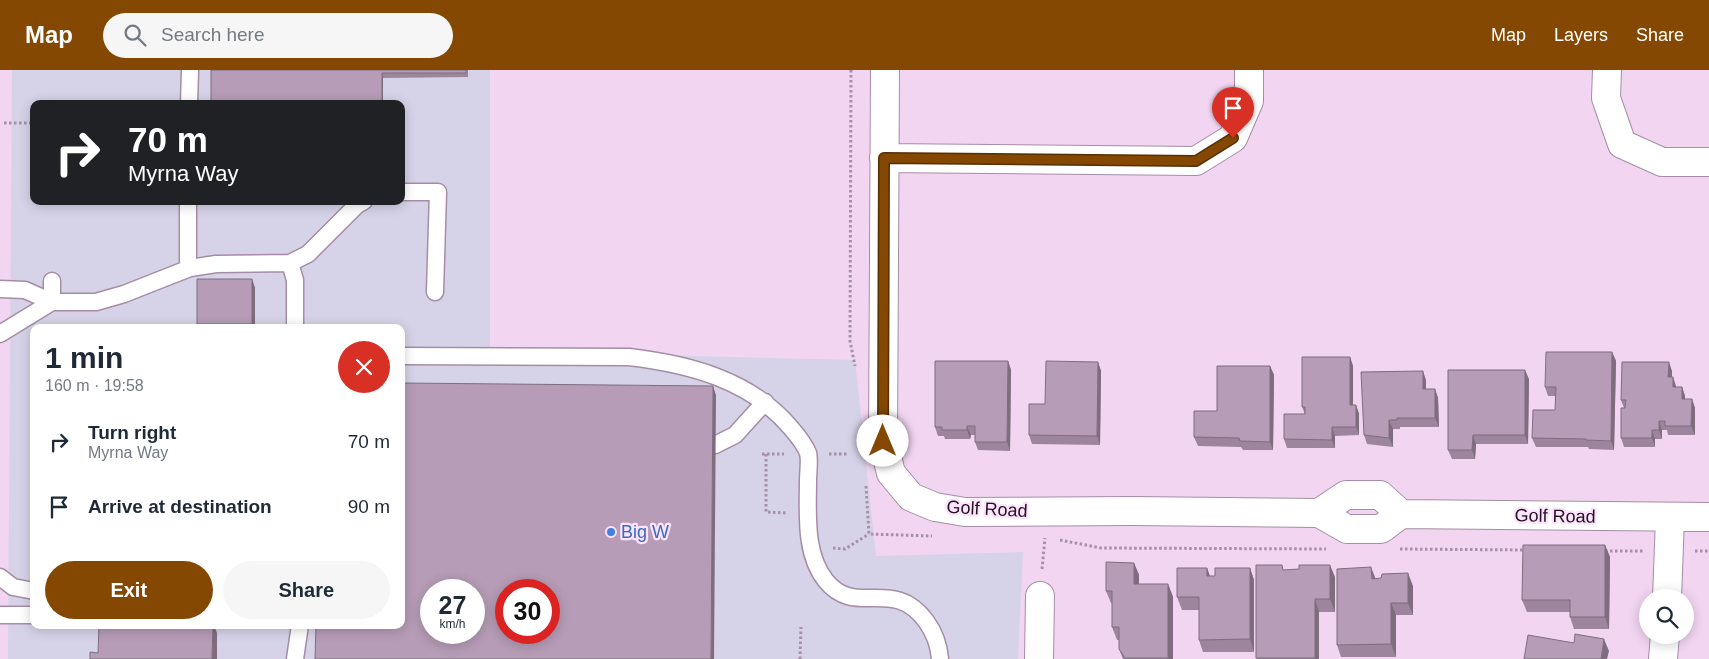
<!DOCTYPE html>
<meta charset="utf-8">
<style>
body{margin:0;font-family:Arial,sans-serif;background:#f6f6f7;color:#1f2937;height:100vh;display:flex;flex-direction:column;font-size:19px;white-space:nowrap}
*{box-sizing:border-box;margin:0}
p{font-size:16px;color:#747a83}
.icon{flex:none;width:28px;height:28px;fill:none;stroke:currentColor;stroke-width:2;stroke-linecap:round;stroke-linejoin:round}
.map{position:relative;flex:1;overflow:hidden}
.side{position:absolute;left:30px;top:254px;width:375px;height:305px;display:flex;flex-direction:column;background:#fff;border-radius:10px;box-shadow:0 2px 12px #0003}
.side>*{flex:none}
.hud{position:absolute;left:30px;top:30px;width:375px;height:105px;border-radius:10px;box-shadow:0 2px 12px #0003;background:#202124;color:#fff;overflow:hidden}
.fabs{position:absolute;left:1639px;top:519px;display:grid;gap:10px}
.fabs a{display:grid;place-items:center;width:55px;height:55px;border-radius:50%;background:#fff;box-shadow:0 2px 12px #0003;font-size:25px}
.speed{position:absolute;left:420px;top:509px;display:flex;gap:10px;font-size:25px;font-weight:700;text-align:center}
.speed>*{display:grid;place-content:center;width:65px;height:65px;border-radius:50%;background:#fff;box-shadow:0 2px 12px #0003;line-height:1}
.speed small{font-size:12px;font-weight:400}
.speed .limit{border:8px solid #d22;background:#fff;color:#111}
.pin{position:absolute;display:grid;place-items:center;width:42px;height:42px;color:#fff;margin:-51px -21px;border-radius:50% 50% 50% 0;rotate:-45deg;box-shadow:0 0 5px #0007}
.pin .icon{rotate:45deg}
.me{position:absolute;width:55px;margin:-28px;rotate:0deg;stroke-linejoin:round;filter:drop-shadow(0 0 4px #0008)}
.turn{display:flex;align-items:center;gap:18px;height:105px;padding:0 15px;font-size:22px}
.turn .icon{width:65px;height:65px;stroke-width:2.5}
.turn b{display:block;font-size:35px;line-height:42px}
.round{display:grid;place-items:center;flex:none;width:52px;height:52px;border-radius:26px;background:#f6f6f7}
.headline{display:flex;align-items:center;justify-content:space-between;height:85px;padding:0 15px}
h1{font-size:30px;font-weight:800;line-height:38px}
.action{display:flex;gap:10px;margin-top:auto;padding:10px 15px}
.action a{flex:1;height:58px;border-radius:30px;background:#844803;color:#fff;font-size:20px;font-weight:800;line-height:58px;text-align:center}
.action a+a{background:#f6f6f7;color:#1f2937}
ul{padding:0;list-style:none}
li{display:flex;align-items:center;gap:15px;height:65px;padding:0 15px}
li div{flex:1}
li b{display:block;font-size:19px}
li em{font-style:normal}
header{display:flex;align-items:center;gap:30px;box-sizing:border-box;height:70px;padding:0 25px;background:#844803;color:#fff}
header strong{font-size:24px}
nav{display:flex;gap:28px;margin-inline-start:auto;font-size:18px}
.search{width:350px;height:45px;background:#f6f6f7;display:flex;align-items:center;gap:12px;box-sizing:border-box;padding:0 18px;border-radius:28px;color:#747a83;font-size:19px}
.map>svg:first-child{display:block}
</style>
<header>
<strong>Map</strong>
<div class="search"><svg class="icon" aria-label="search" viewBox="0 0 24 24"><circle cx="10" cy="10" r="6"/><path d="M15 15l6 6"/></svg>Search here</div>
<nav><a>Map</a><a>Layers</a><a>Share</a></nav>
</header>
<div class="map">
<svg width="1709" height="589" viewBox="0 0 1709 589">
<rect width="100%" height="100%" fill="#f1d5f1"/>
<path fill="#d6d3e9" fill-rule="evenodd" d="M12 0H490V281L855 290 876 486 1023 482 1018 589H8ZM34 34H401V131H34ZM34 258H401V555H34ZM431 520H474V562H431ZM506 520H549V562H506Z"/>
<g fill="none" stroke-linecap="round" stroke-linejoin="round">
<defs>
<path id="service" d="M189 34 190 0
M401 122H438L435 222
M188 131V191L190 198
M290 193 295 210V258
M52 211V232
M0 219 25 220 52 232H96L124 224 190 198 216 194 290 193 308 184 357 135 364 131
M0 264 52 232
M401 286 629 287C689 294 751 310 791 358 797 365 805 375 808 383 810 390 808 402 808 410 808 443 804 484 826 511 856 548 893 506 926 551 934 562 939 575 940 589
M715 375 735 365 765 332
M0 507 13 517 34 521
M0 545H34
M295 589 300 555"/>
<path id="minor" d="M885 0 883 371 891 403 911 427 935 437 965 442 1132 441 1319 443 1347 459H1381L1401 444 1709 447
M1607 0 1606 28 1622 74 1662 92H1709
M884 88 1196 91 1233 68 1249 31V0
M1319 443 1346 425H1380L1401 444
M1667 528 1670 448
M1039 589 1040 526
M1663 589 1665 565"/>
</defs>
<use href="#service" stroke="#a68da6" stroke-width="19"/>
<use href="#minor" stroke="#a68da6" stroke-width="30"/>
<path stroke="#a590a5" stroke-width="3" stroke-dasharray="2.5 2.5" stroke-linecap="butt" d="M851 0 850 271 855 296
M4 53H34
M762 384H784
M766 384V442L787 443
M829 384H848
M866 416 869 464 932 466
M1060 470 1101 478 1326 479
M833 478 845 479 869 464
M1400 479 1526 480
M1605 481H1643
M1695 481H1709
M1042 499 1045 468
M800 589 801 557"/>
<use href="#service" stroke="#fff" stroke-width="16"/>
<use href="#minor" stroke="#fff" stroke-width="28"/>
</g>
<path fill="#9d869d" d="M211 0H468V7L383 8V34H211Z
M252 209 255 218V258H198L197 254Z
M1612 282 1616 291 1614 380 1589 379 1588 377H1536L1532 368 1555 340 1556 326H1548L1545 317Z
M1350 287 1353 296V335H1356L1359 344V365L1335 366V378H1287L1284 369 1305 344 1302 337Z
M1008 291 1011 300 1010 381 978 380 975 372V365H971L970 369H945L944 366H938L935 357Z
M1098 292 1101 301 1100 375 1032 374 1029 365 1045 334Z
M1270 296 1274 305 1273 380H1243L1241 377 1198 376 1194 367 1217 341Z
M1672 301V307L1676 317H1682L1685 326V329H1692L1695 338V365H1668L1667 360H1662V369H1655V377H1624L1621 368 1624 338 1621 330Z
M1529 309 1528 374H1476L1475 389H1452L1448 380Z
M1426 310V319H1435L1438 328 1439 357H1400V359H1393V377L1367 374 1364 365Z
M1605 475 1610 487 1609 559H1574L1570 547V542H1527L1522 530Z
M1134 493 1139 505V514H1168L1173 527V589H1123L1119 579V570H1117L1112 557V533H1111L1106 521Z
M1207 498 1210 506H1215L1250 498 1254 510V582H1203L1199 570V540H1182L1177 527Z
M1284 500 1335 507V542H1319V589H1257L1256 588Z
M1375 508 1413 516V545H1396V587H1341L1337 575Z"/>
<path fill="#7f6d7f" d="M382 3 383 8V34H382Z
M252 209 255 218V258H253L252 254Z
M1612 282 1616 291 1614 380 1611 371Z
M1350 287 1353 296V344L1350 335Z
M1008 291 1011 300 1010 381 1007 372Z
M1098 292 1101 301 1100 375 1097 366Z
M1669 292 1672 301V316L1668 307Z
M1270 296 1274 305 1273 380 1270 372Z
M1525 300 1529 309 1528 374 1525 365Z
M1423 301 1426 310V328L1423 319Z
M1673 307 1676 316V326L1673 317Z
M713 316 716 325 714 589H711Z
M1682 317 1685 326V337L1682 329Z
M1435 319 1438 328 1439 357 1435 348Z
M1692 329 1695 338V365L1691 356Z
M1356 335 1359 344V365L1356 357Z
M1389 350 1393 359V377L1389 368Z
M1659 351 1662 360V369L1659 360Z
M967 356 971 365 970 369 967 360Z
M1332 357 1335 366V378L1332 370Z
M1652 360 1655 369V377L1652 368Z
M1473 365 1476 374 1475 389 1472 380Z
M1605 475 1610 487 1609 559 1605 547Z
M1134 493 1139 505V527L1134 514Z
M1330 495 1335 507V542L1330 529Z
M1371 497 1376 510 1372 509Z
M1207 498 1211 510 1207 506Z
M1250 498 1254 510V582L1250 569Z
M1408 503 1413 516V545L1408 533Z
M1168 514 1173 527V589H1169L1168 588Z
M1315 529 1319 542V589H1315Z
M1391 533 1396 545V587L1391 574Z
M213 555H214L217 563V589H212Z
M1604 569 1609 581 1607 589H1601Z"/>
<path fill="#b69cb6" stroke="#7f6d7f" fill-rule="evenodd" d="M211 0H466V3H382V34H211Z
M197 209H252V254H197Z
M1546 282H1612L1611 371 1586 370V369L1532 368 1533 340H1555L1556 317H1545Z
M1302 287H1350V335H1356V357H1332V370L1284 369V344H1305V337H1302Z
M935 291H1008L1007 372H975V356H967V360H942V357H935Z
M1046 291 1098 292 1097 366 1029 365V334H1045Z
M1622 292H1669L1668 307H1673V317H1682V329H1692L1691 356H1665V351H1659V360H1652V368H1621V338H1625L1626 330H1621Z
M1217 296H1270V372L1240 371 1239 368 1194 367V341H1217Z
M1448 300H1525V365H1473L1472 380H1448Z
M1423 301V319H1435V348H1397V350H1389V368L1364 365 1361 302Z
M401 313 713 316 711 589H315L316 555H401ZM431 520H474V562H431ZM506 520H549V562H506Z
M1523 475H1605V547H1570V530H1522Z
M1106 492 1134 493V514H1168V588H1125L1119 579V557H1112V521H1106Z
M1256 495H1282L1283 500 1299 499V495H1330V529H1315V588H1256Z
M1371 497 1372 509 1381 508 1382 504 1408 503V533H1391V574L1337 575V499Z
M1177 498H1207V506H1215V498H1250V569L1199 570V527H1177Z
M99 555H213L212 589H90V582L98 583Z
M1575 564 1604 569 1601 589H1524L1528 565 1574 573Z"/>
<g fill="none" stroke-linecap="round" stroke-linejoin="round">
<defs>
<path id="route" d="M883 371 884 88 1196 91 1233 68"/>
</defs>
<use href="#route" stroke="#562f02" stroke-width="12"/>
<use href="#route" stroke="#844803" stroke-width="9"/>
</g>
<circle fill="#3f7fe0" stroke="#fee2fe" stroke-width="2" cx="611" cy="462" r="5"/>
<g text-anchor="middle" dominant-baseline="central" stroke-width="4.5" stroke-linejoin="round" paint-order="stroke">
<g font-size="18" fill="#1f161f" stroke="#fee2fe">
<text transform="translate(987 439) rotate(3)">Golf Road</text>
<text transform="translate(1555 446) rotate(1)">Golf Road</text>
</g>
<g font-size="18" fill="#366cbe" stroke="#fee2fe" text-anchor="start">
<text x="621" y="462">Big W</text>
</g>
</g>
</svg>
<div class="fabs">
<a><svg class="icon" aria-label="search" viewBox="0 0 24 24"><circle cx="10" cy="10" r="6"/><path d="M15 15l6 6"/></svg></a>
</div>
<div class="speed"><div>27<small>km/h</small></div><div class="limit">30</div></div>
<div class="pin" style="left:1233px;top:68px;background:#d93025"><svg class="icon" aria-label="arrive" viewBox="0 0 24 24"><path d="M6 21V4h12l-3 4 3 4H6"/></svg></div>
<svg class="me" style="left:883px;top:371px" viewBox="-20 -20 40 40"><circle r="19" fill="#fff"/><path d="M0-13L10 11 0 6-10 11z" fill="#844803"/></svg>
<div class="hud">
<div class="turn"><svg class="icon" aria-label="right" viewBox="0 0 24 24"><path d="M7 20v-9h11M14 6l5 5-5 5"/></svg><div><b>70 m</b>Myrna Way</div></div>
</div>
<section class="side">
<div class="headline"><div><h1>1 min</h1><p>160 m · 19:58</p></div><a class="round" style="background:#d93025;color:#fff"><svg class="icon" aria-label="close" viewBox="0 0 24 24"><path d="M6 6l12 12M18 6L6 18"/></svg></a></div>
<ul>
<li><svg class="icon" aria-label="right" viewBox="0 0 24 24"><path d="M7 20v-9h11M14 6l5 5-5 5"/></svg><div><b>Turn right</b><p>Myrna Way</p></div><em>70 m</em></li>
<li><svg class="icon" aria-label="arrive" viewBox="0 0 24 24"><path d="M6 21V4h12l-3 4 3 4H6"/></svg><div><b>Arrive at destination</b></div><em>90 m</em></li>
</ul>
<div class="action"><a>Exit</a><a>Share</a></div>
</section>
</div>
